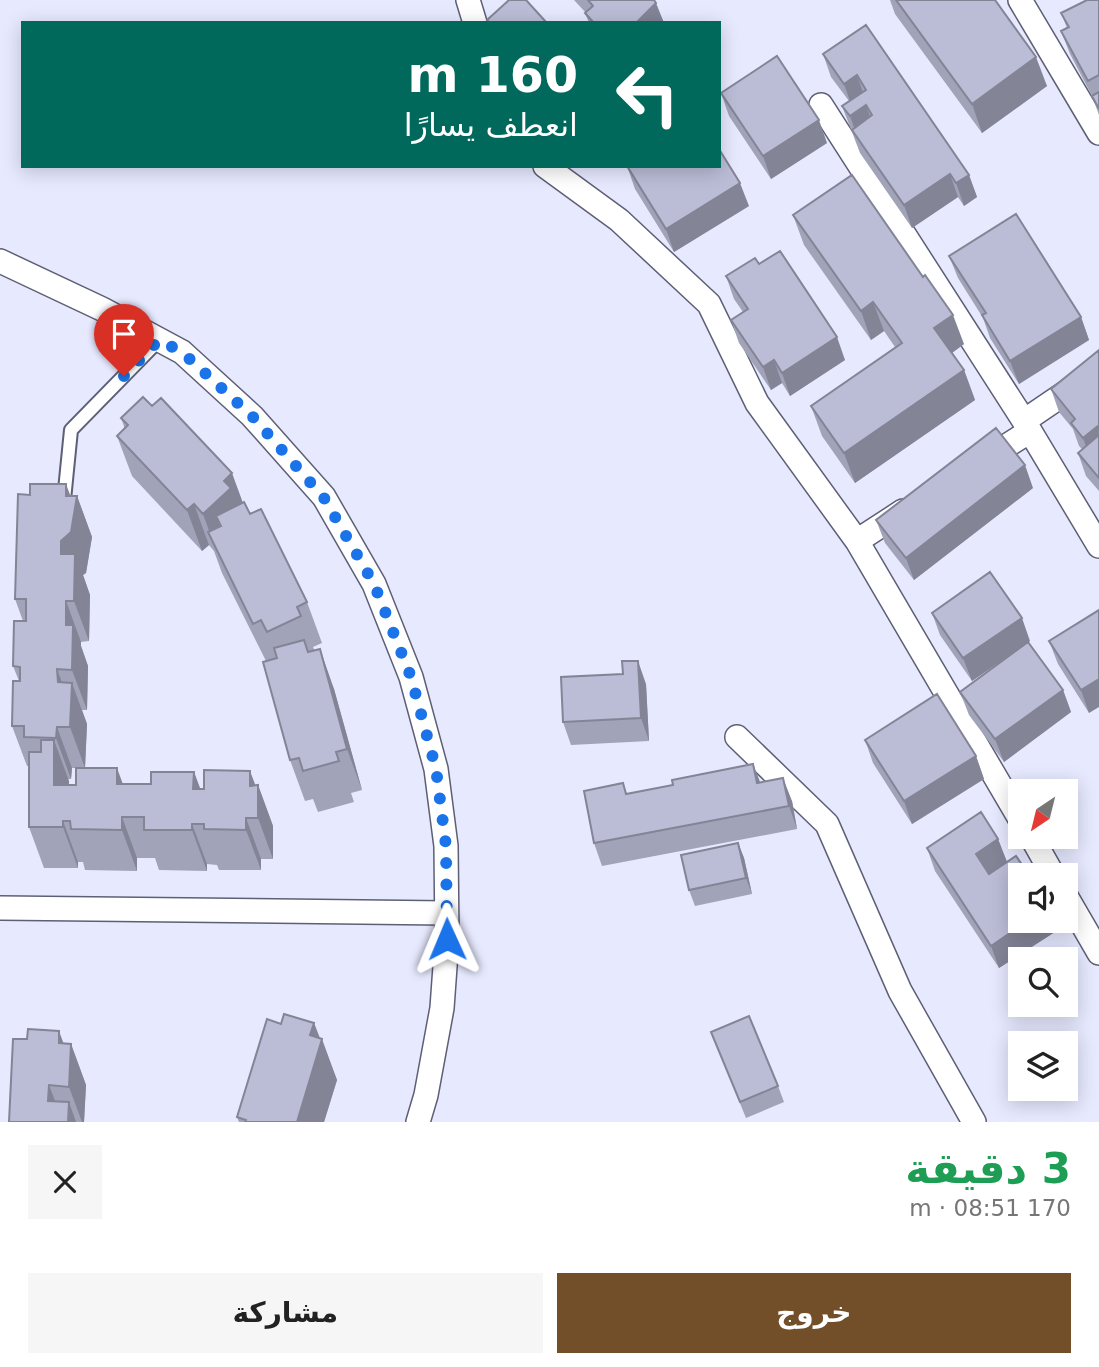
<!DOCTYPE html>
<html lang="ar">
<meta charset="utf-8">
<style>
body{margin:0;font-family:"DejaVu Sans","Noto Naskh Arabic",sans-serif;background:#f6f6f6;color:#222;direction:rtl;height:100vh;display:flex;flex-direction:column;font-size:26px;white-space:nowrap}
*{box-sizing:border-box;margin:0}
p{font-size:23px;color:#767676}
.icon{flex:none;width:38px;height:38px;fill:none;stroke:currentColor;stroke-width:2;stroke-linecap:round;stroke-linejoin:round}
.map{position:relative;height:1122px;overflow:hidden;direction:ltr}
.details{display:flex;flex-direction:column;background:#fff;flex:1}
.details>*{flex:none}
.guide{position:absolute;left:21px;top:21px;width:700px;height:147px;border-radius:0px;box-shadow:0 4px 18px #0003;direction:rtl;background:#00695c;color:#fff;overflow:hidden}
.needle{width:46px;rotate:215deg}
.controls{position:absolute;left:1008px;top:779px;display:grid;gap:14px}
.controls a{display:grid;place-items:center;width:70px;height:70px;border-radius:0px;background:#fff;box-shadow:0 4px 18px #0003;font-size:35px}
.pin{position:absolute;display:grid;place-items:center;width:60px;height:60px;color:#fff;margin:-72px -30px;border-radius:50% 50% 50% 0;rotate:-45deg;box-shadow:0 0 7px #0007}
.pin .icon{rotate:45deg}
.me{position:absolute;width:77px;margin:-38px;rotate:359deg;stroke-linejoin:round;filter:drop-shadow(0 0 5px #0008)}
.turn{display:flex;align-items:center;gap:24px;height:147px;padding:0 28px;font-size:32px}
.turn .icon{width:91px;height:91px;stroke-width:2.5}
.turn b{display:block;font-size:49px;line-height:60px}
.round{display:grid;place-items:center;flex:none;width:74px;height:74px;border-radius:0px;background:#f6f6f6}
.headline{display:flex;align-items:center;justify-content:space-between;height:119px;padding:0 28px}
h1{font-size:42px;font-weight:700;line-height:52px;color:#1e9e55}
.action{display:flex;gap:14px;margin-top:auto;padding:14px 28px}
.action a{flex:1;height:80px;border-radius:0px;background:#724f28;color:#fff;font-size:28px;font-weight:700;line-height:80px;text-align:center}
.action a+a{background:#f6f6f6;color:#222}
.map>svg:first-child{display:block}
</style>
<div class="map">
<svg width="1099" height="1122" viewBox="0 0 1099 1122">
<rect width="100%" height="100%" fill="#e7e9ff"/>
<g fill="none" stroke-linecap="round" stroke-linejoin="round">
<defs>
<path id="lane" d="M64 500 71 430 159 340"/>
<path id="street" d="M468 0 475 23
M1020 0 1099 133
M821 105 1024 421 1099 546
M545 166 619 220 709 304 757 403 857 541 1020 819
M0 261 102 309 182 352 252 416 324 497 374 584 411 677 436 769 446 846 447 939 442 1008 426 1095 418 1122
M1024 421 1099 370
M983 461 1030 431
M857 541 903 511
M737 737 827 824 900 991 974 1122
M1031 836 1053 875
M1066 896 1099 953
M0 908 446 913"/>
</defs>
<use href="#lane" stroke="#5d5f75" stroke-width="16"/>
<use href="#street" stroke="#5d5f75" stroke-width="26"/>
<use href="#lane" stroke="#fff" stroke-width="12"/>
<use href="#street" stroke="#fff" stroke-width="23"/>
</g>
<path fill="#a1a3b9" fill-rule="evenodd" d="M574 0H654L664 23H589L585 13H586Z
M890 0H995L1047 86 982 133 895 14Z
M1099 0V115L1092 96 1070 54 1061 31 1067 28 1061 13Z
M866 25 969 175 977 197 964 206 958 197 912 228 860 153 842 106 849 101 831 77 823 54Z
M721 93 827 143 771 179 729 116Z
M627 166 749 206 674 252 635 189Z
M793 215 964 344 952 353 964 370 975 400 855 483 822 436 811 406 895 347 884 331 871 340 804 245Z
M949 256 1081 317 1089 340 1019 384 990 338 983 318 958 278Z
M759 264 845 360 790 396 782 383 771 390 739 343 731 320 743 312 734 299 726 276Z
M1099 350V491L1086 476 1078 453 1082 449 1079 446 1073 429 1059 412 1051 389Z
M121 418 243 503 307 602 322 643 313 647 334 689 362 790 351 793 354 802 318 812 313 799 305 801 290 760 266 661 222 573 214 551 209 545 202 551 132 476 117 436 125 429Z
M1033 488 914 580 885 543 876 520Z
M70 496H77L92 537 86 573 83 575 90 595 89 641 81 642V646L88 666 87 710H82L87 724 85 768 123 784H151L194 772 200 789 258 785 273 826V859H261V870H219L217 865 207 864V871L159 870 155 858H137V871L85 870 83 862H78V868H44L29 827V766H27L12 726 19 681 13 666 23 621 15 599ZM72 768H83L76 785H69L68 779H71Z
M1099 610 1089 713 1058 664 1049 641Z
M932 613 1030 641 972 681 940 635Z
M646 684 649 741 571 745 563 722Z
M1063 690 1071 712 1004 762 969 715 960 692Z
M865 740 976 756 984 779 912 824 873 763Z
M753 764 760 783 792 801 797 829 602 866 594 843 623 783 627 794 673 785Z
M998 839 1007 862 1058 930 999 968 935 871 927 848Z
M738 843 744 858 752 894 695 906 689 890Z
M314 1023 337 1080 324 1122H239L237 1117 281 1024Z
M711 1032 778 1086 784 1102 746 1118Z
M64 1044H71L86 1085 84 1122H9Z"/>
<path fill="#838496" d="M656 3 664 23H636Z
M1036 57 1047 86 982 133 972 104Z
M857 75 865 98 852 107 844 84Z
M866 105 874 128 858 139 850 116Z
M819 120 827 143 771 179 763 156Z
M950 174 958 197 912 228 904 205Z
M969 175 977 197 964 206 956 183Z
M740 183 749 206 674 252 666 229Z
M873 302 884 331 871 340 861 311Z
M953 315 964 344 945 358 934 328Z
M1081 317 1089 340 1019 384 1010 361Z
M837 337 845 360 790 396 782 373Z
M774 360 782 383 771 390 763 367Z
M964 370 975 400 855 483 844 453Z
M1099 425V454L1091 460 1083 438Z
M1025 465 1033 488 914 580 906 558Z
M232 473 247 514 221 526 216 516 227 546 216 550 203 514 224 481Z
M66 484 75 508 77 496 92 537 86 573 83 575 90 595 89 641 74 601 61 554V541L66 496Z
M194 504 209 545 202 551 187 510Z
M66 601 81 642V646L88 666 87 710 72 670 66 625Z
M1022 618 1030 641 972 681 963 658Z
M320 649 334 689 362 790 347 749Z
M638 661 646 684 649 741 641 718Z
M57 669 71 707 72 683 87 724 85 768 70 727 58 682Z
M1099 679V707L1089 713 1081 690Z
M1063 690 1071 712 1004 762 995 739Z
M57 727 72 768 71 779 56 738Z
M54 740 69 781V821L54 785Z
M976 756 984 779 912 824 904 801Z
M753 764 762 787 757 783Z
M117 768 132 809 117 784Z
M250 771 258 792V785L273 826V859L258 818 250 786Z
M194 772 209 812 208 830 193 789Z
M783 778 792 801 797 829 789 806Z
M122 817 137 858V871L122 830Z
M246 818 261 859V870L246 830Z
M63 821 78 862V868L63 827Z
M192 824 207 864V871L192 830Z
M998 839 1007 862 985 877 976 854Z
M738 843 744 858 752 894 746 878Z
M1029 920H1055L1058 930 999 968 991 946Z
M314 1023 321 1042 322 1039 337 1080 324 1122H297L310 1035Z
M59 1031 70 1061 71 1044 86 1085 84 1122H82L69 1087 59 1043Z
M49 1085 63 1122 48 1101Z
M69 1102 76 1122H68Z"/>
<path fill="#bbbdd7" stroke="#838496" stroke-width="2" d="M509 0H526L547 23H490L487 20Z
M588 0H654L656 3 636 23H594L585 13 593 6Z
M896 0H995L1036 57 972 104Z
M1087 0H1099V75L1088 81 1061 31 1069 27 1061 13Z
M866 25 969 175 956 183 950 174 904 205 852 130 872 115 866 105 850 116 842 106 866 90 857 75 844 84 823 54Z
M777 56 819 120 763 156 721 93Z
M1099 92V109L1092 96Z
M719 149 740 183 666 229 627 166H719Z
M852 175 923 277 925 275 953 315 934 328 964 370 844 453 811 406 902 343 873 302 861 311 793 215Z
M1016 214 1081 317 1010 361 982 315 986 313 949 256Z
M780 251 837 337 782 373 774 360 763 367 731 320 748 309 726 276 755 258 759 264Z
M1099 350V425L1083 438 1071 423 1075 419 1051 389Z
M143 397 152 406 161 398 232 473 224 481 231 488 203 514 194 504 187 510 117 436 128 425 121 418Z
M996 428 1025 465 906 558 876 520Z
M1099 435V478L1078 453Z
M30 484H66V496H77L71 532 61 541V554H75L74 601H66V625H73L72 670 57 669 58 682 72 683 70 727H57L56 738 24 737V726H12L13 681H20V667L13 666 14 621H26V599H15L18 494 30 495Z
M244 502 250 514 261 509 307 602 297 607 301 616 267 632 261 620 253 624 208 532 221 526 216 516Z
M990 572 1022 618 963 658 932 613Z
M1099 610V679L1081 690 1049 641Z
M304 640 308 652 320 649 347 749 336 752 339 761 303 771 299 758 290 760 263 662 277 658 274 648Z
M1028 642 1063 690 995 739 960 692Z
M622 661H638L641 718 563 722 561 677 623 674Z
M937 694 976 756 904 801 865 740Z
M41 740H54V785H76V768H117V784H151V772H194L193 789H204V770L250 771V786L258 785V818H246V830L204 829V824H192V830H144V817H122V830L71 829 70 821H63V827H29V752H41Z
M753 764 757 783 783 778 789 806 594 843 584 791 623 783 626 794 673 785 672 780Z
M981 812 998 839 976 854 989 874 1016 856 1029 875H1020V920H1029L991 946 927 848Z
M738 843 746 878 689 890 681 855Z
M284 1014 314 1023 310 1035 322 1039 297 1122H245L246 1120 237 1117 267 1019 281 1024Z
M749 1016 778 1086 740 1102 711 1032Z
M28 1029 59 1031V1043L71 1044 69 1087 49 1085 48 1101 69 1102 68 1122H9L13 1039H27Z"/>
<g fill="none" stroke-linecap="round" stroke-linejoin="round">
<path stroke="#1a73e8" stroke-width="12" stroke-dasharray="0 21.6" d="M124 376 159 340 182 352 252 416 324 498 374 584 411 677 436 769 446 846 447 939"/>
</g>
</svg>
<div class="controls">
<a><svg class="needle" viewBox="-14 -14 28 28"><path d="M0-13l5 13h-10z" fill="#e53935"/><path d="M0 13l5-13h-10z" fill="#767676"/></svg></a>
<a><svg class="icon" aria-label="sound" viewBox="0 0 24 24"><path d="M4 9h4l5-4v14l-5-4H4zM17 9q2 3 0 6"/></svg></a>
<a><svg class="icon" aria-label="search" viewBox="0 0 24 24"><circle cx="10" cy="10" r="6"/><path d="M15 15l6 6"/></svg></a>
<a><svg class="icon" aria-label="layers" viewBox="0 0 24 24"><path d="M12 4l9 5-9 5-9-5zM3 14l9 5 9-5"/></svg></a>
</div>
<div class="pin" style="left:124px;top:376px;background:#d93025"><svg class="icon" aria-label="arrive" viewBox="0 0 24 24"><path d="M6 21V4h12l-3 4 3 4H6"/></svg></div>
<svg class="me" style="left:447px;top:939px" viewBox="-20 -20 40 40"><path d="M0-17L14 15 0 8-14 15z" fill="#1a73e8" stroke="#fff" stroke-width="4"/></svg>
<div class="guide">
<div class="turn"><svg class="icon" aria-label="left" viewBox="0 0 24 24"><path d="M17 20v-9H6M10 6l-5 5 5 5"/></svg><div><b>160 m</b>انعطف يسارًا</div></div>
</div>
</div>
<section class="details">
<div class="headline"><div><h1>3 دقيقة</h1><p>170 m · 08:51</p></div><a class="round"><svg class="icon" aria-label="close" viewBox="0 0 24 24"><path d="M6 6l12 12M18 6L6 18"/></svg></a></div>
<div class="action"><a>خروج</a><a>مشاركة</a></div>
</section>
